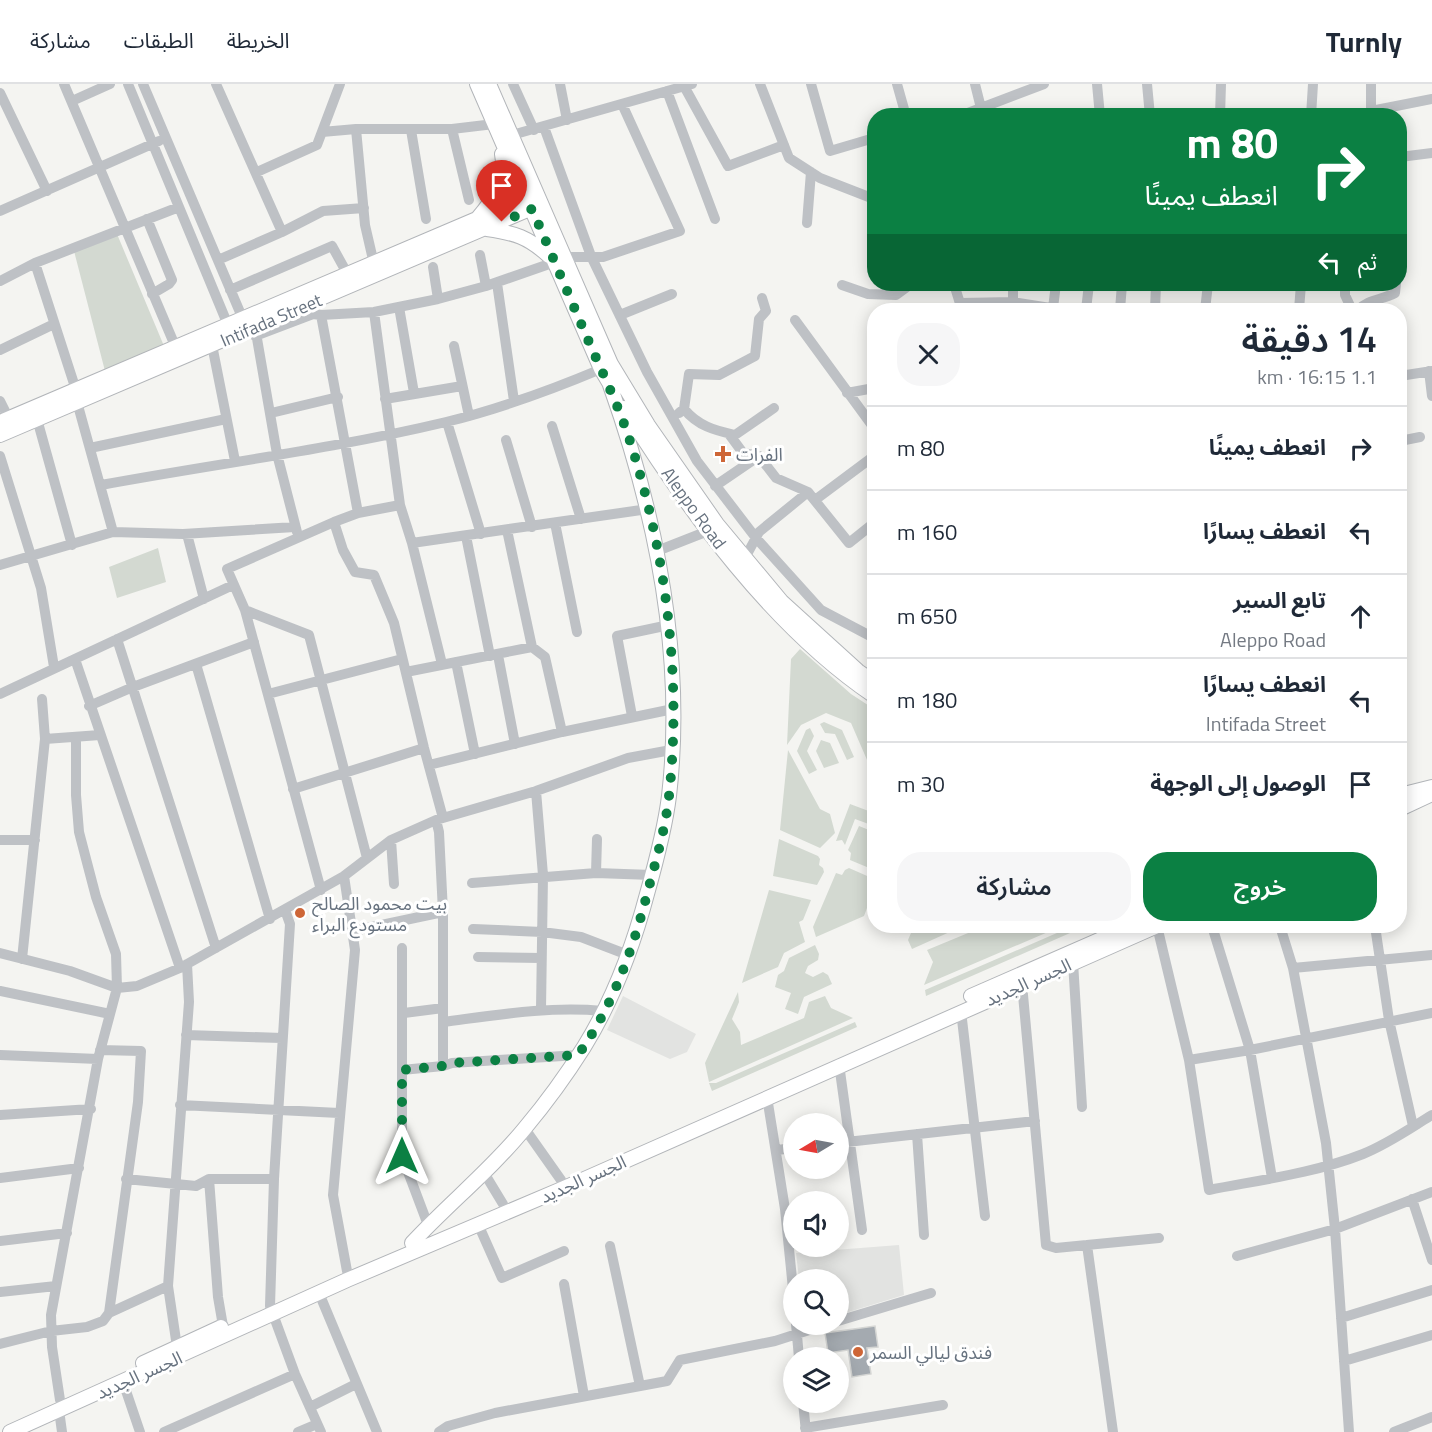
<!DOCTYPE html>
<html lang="ar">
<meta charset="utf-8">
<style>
body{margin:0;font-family:"Titillium Web","Noto Sans Arabic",sans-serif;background:#f6f6f7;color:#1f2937;direction:rtl;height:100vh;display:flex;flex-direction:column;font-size:22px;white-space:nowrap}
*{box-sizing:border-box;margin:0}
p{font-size:20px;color:#747a83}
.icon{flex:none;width:33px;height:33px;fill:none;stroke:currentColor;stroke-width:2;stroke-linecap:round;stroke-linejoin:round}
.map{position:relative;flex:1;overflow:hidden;direction:ltr}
.panel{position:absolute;left:867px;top:219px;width:540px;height:630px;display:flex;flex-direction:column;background:#fff;border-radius:24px;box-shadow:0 3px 15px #0003;direction:rtl}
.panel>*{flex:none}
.guide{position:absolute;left:867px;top:24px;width:540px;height:183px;border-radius:24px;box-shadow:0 3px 15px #0003;direction:rtl;background:#0b8043;color:#fff;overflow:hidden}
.needle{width:39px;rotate:260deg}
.buttons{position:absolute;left:783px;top:1029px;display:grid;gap:12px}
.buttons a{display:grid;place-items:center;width:66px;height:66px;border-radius:50%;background:#fff;box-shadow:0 3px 15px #0003;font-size:30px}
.pin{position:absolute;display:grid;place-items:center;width:51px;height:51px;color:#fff;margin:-62px -26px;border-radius:50% 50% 50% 0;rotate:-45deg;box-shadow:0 0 6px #0007}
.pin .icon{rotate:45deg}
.me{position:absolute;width:66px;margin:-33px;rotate:0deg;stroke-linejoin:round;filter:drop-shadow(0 0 4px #0008)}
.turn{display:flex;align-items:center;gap:21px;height:126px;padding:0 30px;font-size:27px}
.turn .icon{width:78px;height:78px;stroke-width:2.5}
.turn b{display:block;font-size:42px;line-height:51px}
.then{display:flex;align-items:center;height:57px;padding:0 30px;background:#0003;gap:12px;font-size:22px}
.round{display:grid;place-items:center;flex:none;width:63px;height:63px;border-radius:24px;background:#f6f6f7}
.head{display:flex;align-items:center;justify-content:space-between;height:102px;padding:0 30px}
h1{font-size:36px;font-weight:600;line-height:45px}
.button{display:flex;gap:12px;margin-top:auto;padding:12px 30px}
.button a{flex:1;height:69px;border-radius:24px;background:#0b8043;color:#fff;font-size:24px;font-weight:600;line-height:69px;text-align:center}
.button a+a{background:#f6f6f7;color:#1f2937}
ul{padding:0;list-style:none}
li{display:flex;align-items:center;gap:18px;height:84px;padding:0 30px;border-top:2px solid #e0e1e3}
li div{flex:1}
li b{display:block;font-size:22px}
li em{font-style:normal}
header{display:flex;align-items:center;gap:36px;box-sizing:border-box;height:84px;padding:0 30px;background:#fff;border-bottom:2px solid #e0e1e3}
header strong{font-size:28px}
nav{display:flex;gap:33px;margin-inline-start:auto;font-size:21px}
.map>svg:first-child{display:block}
</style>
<header>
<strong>Turnly</strong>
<nav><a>الخريطة</a><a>الطبقات</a><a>مشاركة</a></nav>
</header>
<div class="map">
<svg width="1432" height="1348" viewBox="0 0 1432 1348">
<rect width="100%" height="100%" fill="#f4f4f1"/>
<path fill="#e2e3e1" d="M623 912 696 950 687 968 670 975 607 946Z
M899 1161 904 1211 839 1231 838 1196 799 1195 796 1169Z"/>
<path fill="#d3d9d1" d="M117 150 164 262 105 287 74 167Z
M158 464 166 498 117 514 109 483Z
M800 565 851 610 874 625V692L851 639 826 629 801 641 787 661 791 575Z
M824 638 842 646 854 673 847 676 835 650 825 649 820 640Z
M810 644 814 652 807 667 817 686 809 690 797 667 806 646Z
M821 656 830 659 839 679 824 684 816 667Z
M788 666 820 725 830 730 835 749 820 764 780 746Z
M850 720 874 729V742L855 735 845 761 842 756 836 757Z
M859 742 874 748V786L850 776 851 769 848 766Z
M779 755 818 772 820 775 819 781 823 784 824 788 817 801 773 792Z
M849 784 874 795V805L864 832 816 853 813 843 836 789 842 791 845 786Z
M769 806 811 816 803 836 799 838 805 858 784 869 778 883 742 899Z
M921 842H963L912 865 908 856 911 849Z
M985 842H1062L924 901 933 878 927 866Z
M1073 842H1086L926 912 925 906Z
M815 861 819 870 818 876 808 882 805 889 813 893 823 888 828 891 832 900 804 913 798 930 785 925 791 909 775 903 778 891 784 887 789 874Z
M738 908 739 918 732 935 740 948 741 961 804 934 809 918 825 912 831 924 853 934 709 998 705 979Z
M855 938 857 943 712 1007 709 999H716Z"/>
<path fill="#a4aab0" stroke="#d5d6d4" stroke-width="1.5" d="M875 1242 878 1263 867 1264 871 1290 852 1293 848 1266 828 1269 825 1249Z"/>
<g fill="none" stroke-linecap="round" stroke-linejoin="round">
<defs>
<path id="major" d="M477 0 601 285 614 307
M489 0 611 280 648 341 717 440 782 518 858 587 874 598
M477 135C494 115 507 97 502 70
M487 145C515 149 528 153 549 172
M624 324C690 429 771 542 874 612
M0 338 533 111
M0 351 539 121
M1400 711 1432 703
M1400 725 1432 710
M971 912 1131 842
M412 1159C448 1120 492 1085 525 1044 546 1019 567 990 584 963 613 916 633 863 647 810 656 778 665 745 669 712 685 572 657 433 610 301
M143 1279 221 1243
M10 1348 347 1196 564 1104 1157 842"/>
</defs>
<use href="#major" stroke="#b2b5b9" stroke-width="16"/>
<path stroke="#bec1c5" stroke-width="10" d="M64 0 176 264
M128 0 230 246
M143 0 245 240
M216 0 282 148 218 176
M513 0 534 46
M560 0 567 36
M760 0 789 74 820 94 874 115
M811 0 830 67 874 54
M897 0 906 32
M975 0 983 32
M1097 0 1100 32
M1147 0 1150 32
M1371 0V32
M684 2 728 82 784 61
M667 7 715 135
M0 9 47 107
M72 17 110 0
M1371 27 1432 15
M960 32 1044 0
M1220 32 1221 0
M1311 32 1313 0
M544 43 591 172 647 288 697 377 756 454 821 526 874 554
M356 45H452L494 40
M452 45 469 116
M411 46 426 135
M322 48 356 45 365 141 374 180
M512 51 692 0
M1400 73 1432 69
M257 88 317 61 340 0
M0 127 159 57
M147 135 172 196 169 200 152 210
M807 139 811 88
M282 148 323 127 364 124
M480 171 486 202
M565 173H603L680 147 622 20
M35 179 76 306
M433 183 438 215
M0 197 35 179 179 123
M497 199 514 317
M954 200 962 226
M1013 200V218
M1345 200V211L1352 226
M842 201 868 210 896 211 911 200
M230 206 332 162 348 191
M960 219 1013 218 1063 226
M399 223 414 309
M1053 224 1056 200
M1086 226 1089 200
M1120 226 1122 200
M1155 226 1156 200
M1205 226 1208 200
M1299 226 1301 200
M1358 226C1368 215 1382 216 1395 209L1396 200
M374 228 400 421 412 459 442 580
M620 231 672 210
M795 236 874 344
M255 243 277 370 297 448
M255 252 313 230 321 231
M212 261 235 377
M454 262 469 332
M0 266 54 240
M1429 287 1432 312
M1400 292 1432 287
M847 309 874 304
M385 315 462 302
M0 317 9 335
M77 318 113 448
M684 325 689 290 719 291 755 272 759 235 766 227 762 214
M271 329 338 313
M679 329 684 325C698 342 714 346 735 351L774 324
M37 335 72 461
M447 338 481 450
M552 342 581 435
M506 356 532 443
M1400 357 1420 353
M90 364 226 335
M0 372 41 504 54 583
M759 372 776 394 808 408
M101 401C215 380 333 365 446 338 499 325 551 306 601 285
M715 402 759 372 743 369 729 350
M815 416 874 372
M358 429 321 231 374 228 438 215 486 202 555 178
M334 438 343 466 355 488 374 491 394 539 424 664 443 734
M555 439 577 548
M507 446 532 563
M187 450 204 515
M466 452 490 572
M412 459 648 425
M657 467 708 447
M745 474 759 448 808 408 849 459 874 439
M0 481 113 448 183 450 295 443
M245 526 309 551 367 774
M117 555 216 864
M498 571 515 660
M75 575 180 884
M456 578 475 670
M196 580 270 835
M406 588 532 563 545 573 562 648
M0 610 233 501
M268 610 402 575
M89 622 133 603 254 558
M632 632 617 552 669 541
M45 655 100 651
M429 681 562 648 673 625
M293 705 424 664
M536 707 543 791 541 925
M436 736 439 748 443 828V982
M0 756H35
M391 756 394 800
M596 789 597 755
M344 792 355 866 333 1111 347 1187
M472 799 596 789 652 791
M321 806 245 526 227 485 334 438 358 429 400 421
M285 826 290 840 274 1095 270 1222 295 1290 321 1348
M1157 842 1189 976 1209 1106C1260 1096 1315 1089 1363 1070 1388 1060 1409 1045 1432 1031
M1212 842 1250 966 1272 1094
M1280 842 1293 884 1326 1059 1335 1145 1349 1348
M1375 842 1389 936 1413 1042
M473 845 542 848 581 853 628 871
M353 847 443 828
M402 864V1072L428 1141
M0 869 70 887 117 904 116 870 96 813 79 748 76 711V654
M478 873 541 874
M22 875 45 655 42 615
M1073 878 1082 1023
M1293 884 1432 871
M1022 900 1046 1161 1056 1164 1159 1154
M0 907 110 930
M961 927 985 1132
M404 929 443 924
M443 938C497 931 549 922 603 927
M186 951 282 954
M0 971 98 975
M1189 976 1250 966 1432 929
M839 980 862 1146
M402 986 443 982 452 979 578 971
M767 1013 785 1125 794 1215
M180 1021 339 1029
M0 1031 91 1025
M525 1045 561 1096
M917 1050 924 1151
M838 1059 1035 1037
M777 1066 794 1064
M483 1087 503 1120
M0 1094 79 1084
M126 1095 196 1102 209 1095
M1412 1115 1432 1176
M478 1140 502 1194 564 1167
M0 1157 67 1149
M1087 1161 1113 1348
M610 1162 640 1302
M1237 1172 1335 1145 1432 1108
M564 1200 584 1312
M0 1208 56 1202
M319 1209 377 1348
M109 1229 168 1202
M1341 1234 1432 1206
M838 1237 931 1209
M796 1240 799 1274
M223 1242 218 1213 209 1095H274
M0 1260 51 1247 87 1243 103 1237 109 1229 138 1018 141 967 100 966
M177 1263 168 1202 189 918 187 880
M1344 1277 1432 1251
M123 1298 140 1348
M60 1316 52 1263 51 1231 98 975 117 904 137 902 180 884 344 792 391 756 436 736 536 707 628 674 671 666
M803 1318 806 1348
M310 1323 356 1300
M59 1326 62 1348
M805 1344 943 1321
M164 1348 295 1290
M298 1348 317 1340
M439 1348 448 1342 495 1329 667 1297 680 1276 775 1257 828 1240
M1394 1348 1432 1333"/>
<use href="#major" stroke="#fff" stroke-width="14"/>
</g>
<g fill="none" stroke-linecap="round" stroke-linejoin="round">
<path stroke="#0b8043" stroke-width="10" stroke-dasharray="0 18" d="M402 1072V986L443 982 452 979 578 971C610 927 631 871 645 818 654 783 665 748 669 712 682 593 666 468 629 354 618 321 603 290 589 258 570 214 551 169 532 125L502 138"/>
</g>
<g fill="#ce6637" stroke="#fff" stroke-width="2">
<path d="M720 361h6v6h6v6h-6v6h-6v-6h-6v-6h6z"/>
<circle cx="300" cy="829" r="6"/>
<circle cx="858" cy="1268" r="6"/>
</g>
<g text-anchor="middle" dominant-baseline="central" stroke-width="6" stroke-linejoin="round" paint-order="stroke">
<g font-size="18" fill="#67727f" stroke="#fff">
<text transform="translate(271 236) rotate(-23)">Intifada Street</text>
<text transform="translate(694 424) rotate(54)">Aleppo Road</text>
<text transform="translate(1028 898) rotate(-24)">الجسر الجديد</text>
<text transform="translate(583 1095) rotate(-24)">الجسر الجديد</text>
<text transform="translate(139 1291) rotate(-24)">الجسر الجديد</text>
</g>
<g font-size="18" fill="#67727f" stroke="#fff" text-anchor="start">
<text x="736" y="370">الفرات</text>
<text x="312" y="819">بيت محمود الصالح<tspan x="312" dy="21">مستودع البراء</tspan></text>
<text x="870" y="1268">فندق ليالي السمر</text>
</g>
</g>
</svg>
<div class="buttons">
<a><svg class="needle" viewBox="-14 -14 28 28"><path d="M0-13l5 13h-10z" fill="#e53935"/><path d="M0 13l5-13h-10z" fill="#747a83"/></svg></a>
<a><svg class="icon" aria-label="sound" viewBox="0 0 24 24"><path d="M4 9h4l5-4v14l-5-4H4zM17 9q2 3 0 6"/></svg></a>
<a><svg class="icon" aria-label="search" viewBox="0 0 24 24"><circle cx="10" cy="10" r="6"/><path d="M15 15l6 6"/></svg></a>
<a><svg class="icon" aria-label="layers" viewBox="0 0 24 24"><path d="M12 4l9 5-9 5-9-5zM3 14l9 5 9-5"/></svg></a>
</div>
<div class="pin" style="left:502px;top:138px;background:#d93025"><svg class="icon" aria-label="arrive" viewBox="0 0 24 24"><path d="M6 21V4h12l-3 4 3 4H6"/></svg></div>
<svg class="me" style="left:402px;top:1072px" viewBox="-20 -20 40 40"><path d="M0-17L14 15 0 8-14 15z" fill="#0b8043" stroke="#fff" stroke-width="4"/></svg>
<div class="guide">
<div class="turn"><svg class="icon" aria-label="right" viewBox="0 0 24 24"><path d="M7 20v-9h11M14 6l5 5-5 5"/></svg><div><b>80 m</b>انعطف يمينًا</div></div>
<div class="then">ثم<svg class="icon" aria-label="left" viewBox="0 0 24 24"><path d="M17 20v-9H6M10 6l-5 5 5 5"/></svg></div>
</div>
<section class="panel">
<div class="head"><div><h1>14 دقيقة</h1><p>1.1 km · 16:15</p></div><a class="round"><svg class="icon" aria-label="close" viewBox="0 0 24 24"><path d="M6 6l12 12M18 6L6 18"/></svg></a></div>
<ul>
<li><svg class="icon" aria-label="right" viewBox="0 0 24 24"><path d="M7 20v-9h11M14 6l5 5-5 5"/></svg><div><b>انعطف يمينًا</b></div><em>80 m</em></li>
<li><svg class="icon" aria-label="left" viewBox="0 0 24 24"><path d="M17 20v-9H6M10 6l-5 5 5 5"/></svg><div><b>انعطف يسارًا</b></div><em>160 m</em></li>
<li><svg class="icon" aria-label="ahead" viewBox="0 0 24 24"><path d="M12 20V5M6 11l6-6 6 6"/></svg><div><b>تابع السير</b><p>Aleppo Road</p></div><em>650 m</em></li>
<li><svg class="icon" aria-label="left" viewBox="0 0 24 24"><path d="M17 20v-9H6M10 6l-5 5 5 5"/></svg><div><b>انعطف يسارًا</b><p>Intifada Street</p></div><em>180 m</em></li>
<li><svg class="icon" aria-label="arrive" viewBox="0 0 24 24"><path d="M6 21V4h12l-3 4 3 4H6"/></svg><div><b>الوصول إلى الوجهة</b></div><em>30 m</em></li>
</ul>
<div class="button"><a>خروج</a><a>مشاركة</a></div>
</section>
</div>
